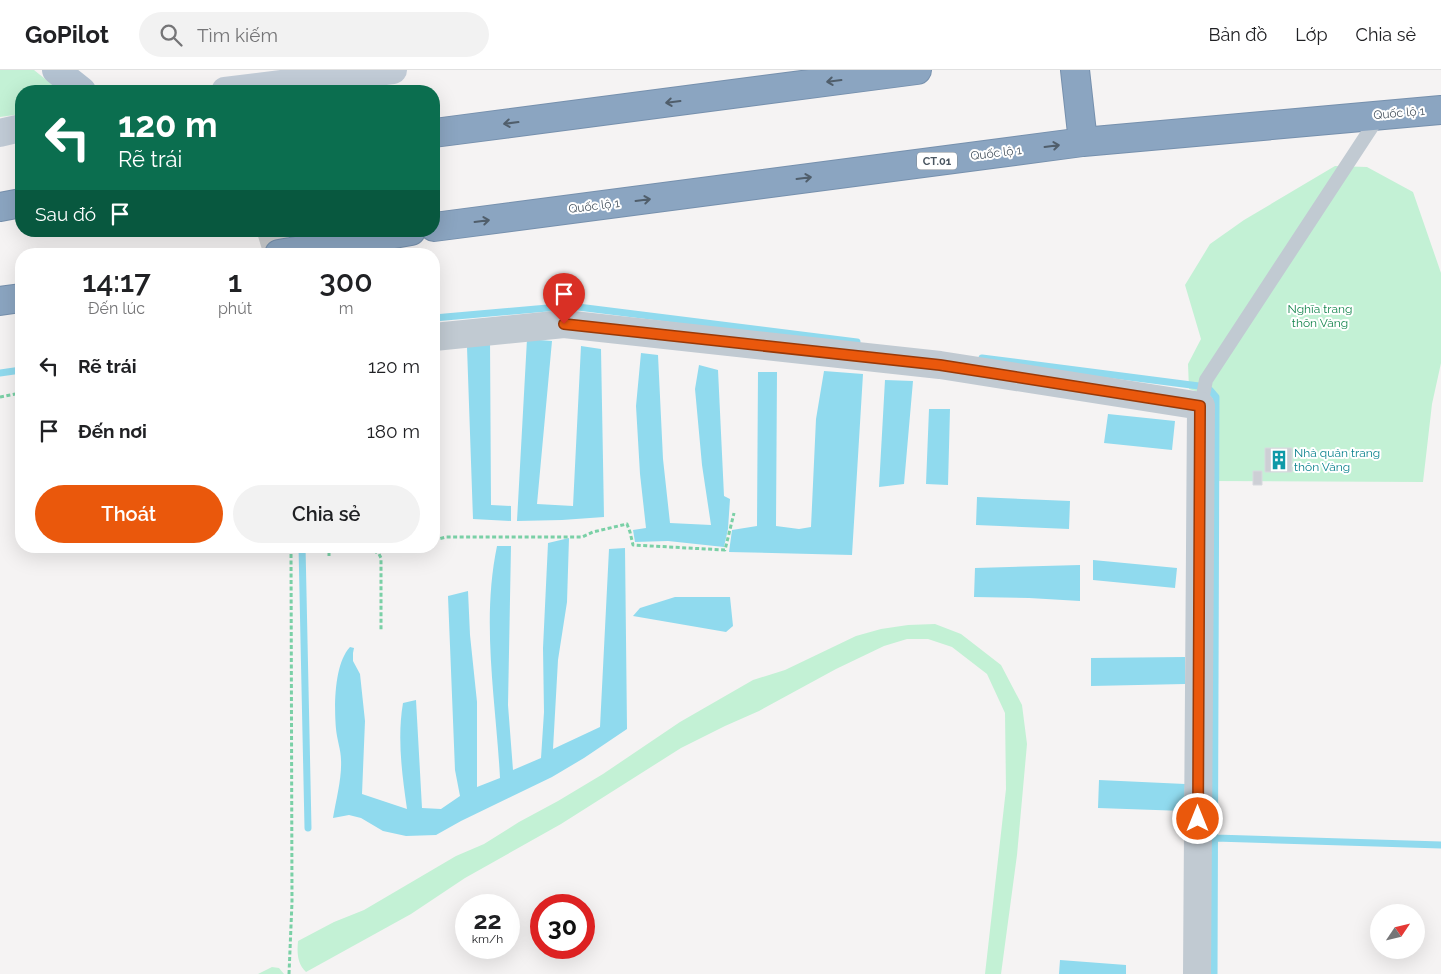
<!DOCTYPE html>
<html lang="vi">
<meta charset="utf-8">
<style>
body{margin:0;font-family:Raleway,sans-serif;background:#f2f2f2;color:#202124;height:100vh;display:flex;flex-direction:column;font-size:19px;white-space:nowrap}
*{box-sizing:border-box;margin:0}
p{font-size:16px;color:#757577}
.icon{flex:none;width:28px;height:28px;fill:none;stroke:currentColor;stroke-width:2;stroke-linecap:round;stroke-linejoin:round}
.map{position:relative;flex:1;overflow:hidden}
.panel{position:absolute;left:15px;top:178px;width:425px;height:305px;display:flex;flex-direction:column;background:#fff;border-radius:20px;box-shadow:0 5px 20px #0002}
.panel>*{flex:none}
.top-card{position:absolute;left:15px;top:15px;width:425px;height:152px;border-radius:20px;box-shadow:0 5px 20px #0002;background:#0b6e4f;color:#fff;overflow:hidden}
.needle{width:32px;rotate:55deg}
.controls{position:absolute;left:1370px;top:834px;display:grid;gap:10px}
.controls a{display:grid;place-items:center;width:55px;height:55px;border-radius:50%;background:#fff;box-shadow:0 5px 20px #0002;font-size:25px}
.speed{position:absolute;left:455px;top:824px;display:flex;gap:10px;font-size:25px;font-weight:700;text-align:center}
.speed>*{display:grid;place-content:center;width:65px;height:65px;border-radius:50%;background:#fff;box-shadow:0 5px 20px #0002;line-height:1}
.speed small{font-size:12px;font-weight:400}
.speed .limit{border:8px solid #d22;background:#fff;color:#111}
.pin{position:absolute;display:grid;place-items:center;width:42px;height:42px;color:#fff;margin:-51px -21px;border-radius:50% 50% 50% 0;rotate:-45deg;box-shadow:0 0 5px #0007}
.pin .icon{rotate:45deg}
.me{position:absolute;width:55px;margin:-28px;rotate:0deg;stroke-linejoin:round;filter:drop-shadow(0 0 4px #0008)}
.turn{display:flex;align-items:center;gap:18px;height:105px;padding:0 20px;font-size:22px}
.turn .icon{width:65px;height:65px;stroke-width:2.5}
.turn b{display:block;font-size:35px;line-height:42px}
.then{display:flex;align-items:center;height:48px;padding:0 20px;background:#0003;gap:10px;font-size:19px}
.eta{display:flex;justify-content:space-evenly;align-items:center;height:85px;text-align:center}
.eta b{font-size:30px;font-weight:600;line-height:35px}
.cta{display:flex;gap:10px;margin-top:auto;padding:10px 20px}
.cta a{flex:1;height:58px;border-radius:30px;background:#ea580c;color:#fff;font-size:20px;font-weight:600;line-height:58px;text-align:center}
.cta a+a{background:#f2f2f2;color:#202124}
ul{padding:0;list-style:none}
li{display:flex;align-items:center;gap:15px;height:65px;padding:0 20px}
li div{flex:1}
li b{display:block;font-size:19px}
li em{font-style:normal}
header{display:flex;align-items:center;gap:30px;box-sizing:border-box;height:70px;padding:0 25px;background:#fff;border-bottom:1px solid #e0e0e0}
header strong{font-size:24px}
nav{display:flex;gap:28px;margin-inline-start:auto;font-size:18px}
.search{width:350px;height:45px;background:#f2f2f2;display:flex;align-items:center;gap:12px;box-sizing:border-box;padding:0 18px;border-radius:28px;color:#757577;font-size:19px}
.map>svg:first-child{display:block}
</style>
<header>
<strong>GoPilot</strong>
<div class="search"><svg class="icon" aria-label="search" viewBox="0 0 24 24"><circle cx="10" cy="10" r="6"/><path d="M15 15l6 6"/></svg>Tìm kiếm</div>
<nav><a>Bản đồ</a><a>Lớp</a><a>Chia sẻ</a></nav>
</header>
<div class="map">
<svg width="1441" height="904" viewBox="0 0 1441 904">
<rect width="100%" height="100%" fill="#f5f3f3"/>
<path fill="#c3f1d5" d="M0 0H34L60 21H21V44L0 47Z
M1335 96 1367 97 1413 122 1441 203V293L1432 334 1423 412 1211 411V326L1189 319 1188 294 1201 269 1185 215 1210 174 1244 150Z
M935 554 961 564 1001 595 1022 635 1027 674 1017 785 1001 904H985L1006 719 1005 643 987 604 952 577 928 569H907L884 576 836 599 759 641 725 656 681 678 561 754 465 808 411 844 306 902C297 894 297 882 298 871L334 852 364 840 456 786 484 774 519 752 558 731 603 704 680 652 753 610 785 600 856 566 881 559 908 555Z
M272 897 279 898 284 904H258Z"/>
<path fill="#90daee" d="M490 269 491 435 511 436V451L473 449 467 277Z
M527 269 552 271 537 434 573 436 581 276 601 279 604 447 562 450 517 451Z
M641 283 658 285 663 389 670 453 711 455 702 395 695 319 699 295 718 300 724 426 730 429 728 459 724 477 668 471 635 472 633 460 646 458 640 404 636 336Z
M824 301 863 304 852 485 729 482 732 460 757 456 758 302H777L776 456 799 459 811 457 816 349Z
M885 310 913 311 904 414 879 417Z
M929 339H950L948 415 926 414Z
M1108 344 1175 351 1172 380 1104 373Z
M977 427 1070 431 1069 459 976 455Z
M569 468 567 532 558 590 553 679 600 657 609 479 625 478 627 659 584 688 552 707 461 751 436 765 406 766 383 761 361 748 349 745 333 748C336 730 342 708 341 690 341 680 337 670 336 659 334 637 334 594 350 577L354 578 353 583V591L360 604 365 651 362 724 407 739C402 704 397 668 403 633L416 630 422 738 441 739 460 726 455 700 448 526 468 521 470 565 477 632V717L500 708C496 631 481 553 497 476H511L508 635 513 700 541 688 544 642 543 578 548 473Z
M1093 490 1177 498 1175 518 1093 510Z
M1080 495V531L1029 528 974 527 975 498Z
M675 527H730L733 556 726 562 633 546 640 538Z
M1185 587V614L1091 616V588Z
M1099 710 1185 714 1184 741 1098 738Z
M1060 890 1126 895V904H1059Z"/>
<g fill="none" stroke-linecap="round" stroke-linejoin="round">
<path stroke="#90daee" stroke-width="7" d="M434 248 570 236 857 272
M982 288 1199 316 1210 320 1216 327 1214 904
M0 303 21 300
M302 476 308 758
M1215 768 1441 775"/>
</g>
<path fill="#cdcfd5" stroke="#d7d9de" d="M1265 378H1292V402H1265Z
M1253 401H1262V415H1253Z"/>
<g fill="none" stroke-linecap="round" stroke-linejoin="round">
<path stroke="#caccce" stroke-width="28" stroke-dasharray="28 14" stroke-linecap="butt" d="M271 161 278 184"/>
<defs>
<path id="highway" d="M1075 0 1083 72
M434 63 917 0
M0 137 21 133
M434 157 1083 72 1441 40
M279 184 411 161
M0 231 21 228"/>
</defs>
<use href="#highway" stroke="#7690ad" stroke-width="30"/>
<path stroke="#7ad0a6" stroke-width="3" stroke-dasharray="4 2.5" stroke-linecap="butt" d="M0 327 21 323
M434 470 446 467H582L593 462 627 454 630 462 633 475 725 480 734 443
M370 476V478L379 484 381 488V561
M329 486V476
M289 904 292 832 291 476"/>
<path stroke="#c1cad2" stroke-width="14" d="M1201 336 1206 310 1379 46"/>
<path stroke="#c1cad2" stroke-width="28" d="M434 267 564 254 940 295 1201 336 1197 904"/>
<path stroke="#c1cbd6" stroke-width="28" d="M225 21 393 0
M0 63 21 58"/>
<path stroke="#b3c2d1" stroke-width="28" d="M56 0 82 21"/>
<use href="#highway" stroke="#8ba5c1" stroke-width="28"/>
</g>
<defs><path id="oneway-shaft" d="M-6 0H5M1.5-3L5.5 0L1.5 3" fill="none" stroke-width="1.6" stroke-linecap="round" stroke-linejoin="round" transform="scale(1.25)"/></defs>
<g stroke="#505e6b">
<use href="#oneway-shaft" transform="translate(834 11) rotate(173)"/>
<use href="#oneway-shaft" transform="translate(673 32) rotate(173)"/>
<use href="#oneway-shaft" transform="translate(511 53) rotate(173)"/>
<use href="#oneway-shaft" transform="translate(1052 76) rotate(-7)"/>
<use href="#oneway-shaft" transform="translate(804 108) rotate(-7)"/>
<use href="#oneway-shaft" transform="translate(643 130) rotate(-7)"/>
<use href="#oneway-shaft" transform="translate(482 151) rotate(-7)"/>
</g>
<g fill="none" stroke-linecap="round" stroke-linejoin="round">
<defs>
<path id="route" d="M564 254 940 295 1200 336 1198 749"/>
</defs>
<use href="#route" stroke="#983908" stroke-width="12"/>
<use href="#route" stroke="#ea580c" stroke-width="9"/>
</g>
<defs>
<symbol id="building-bare" viewBox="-9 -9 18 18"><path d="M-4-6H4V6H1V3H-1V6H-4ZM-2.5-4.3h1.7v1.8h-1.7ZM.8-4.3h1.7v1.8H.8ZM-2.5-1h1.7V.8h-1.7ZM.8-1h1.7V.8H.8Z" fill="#0f9aa8" stroke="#fff" stroke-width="2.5" paint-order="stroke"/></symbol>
</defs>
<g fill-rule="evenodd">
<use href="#building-bare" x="1265" y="376" width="28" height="28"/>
</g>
<g text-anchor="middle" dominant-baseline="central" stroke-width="4" stroke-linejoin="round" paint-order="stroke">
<rect fill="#fff" stroke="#808990" stroke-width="1" x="917" y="82.5" width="40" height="17" rx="4"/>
<g font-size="11" font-weight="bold" fill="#4a5661">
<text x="937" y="91">CT.01</text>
</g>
<g font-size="12" fill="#4a5661" stroke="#fff">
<text transform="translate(1399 43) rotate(-5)">Quốc lộ 1</text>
<text transform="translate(996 83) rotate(-7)">Quốc lộ 1</text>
<text transform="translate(594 136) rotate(-7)">Quốc lộ 1</text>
</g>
<g font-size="12" fill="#17864f" stroke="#fff">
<text x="1320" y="239">Nghĩa trang<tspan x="1320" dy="14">thôn Vàng</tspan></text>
</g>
<g font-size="12" fill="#0d838f" stroke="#fff" text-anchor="start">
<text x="1294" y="383">Nhà quản trang<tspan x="1294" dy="14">thôn Vàng</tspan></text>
</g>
</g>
</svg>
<div class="controls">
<a><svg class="needle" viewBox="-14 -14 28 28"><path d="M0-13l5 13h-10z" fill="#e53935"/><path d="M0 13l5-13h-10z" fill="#757577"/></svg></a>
</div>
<div class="speed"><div>22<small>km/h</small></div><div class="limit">30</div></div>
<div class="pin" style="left:564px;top:254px;background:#d93025"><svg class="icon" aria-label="arrive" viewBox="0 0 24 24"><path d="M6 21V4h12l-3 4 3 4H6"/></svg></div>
<svg class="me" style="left:1198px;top:749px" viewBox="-20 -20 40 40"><circle r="17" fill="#ea580c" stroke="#fff" stroke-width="3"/><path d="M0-11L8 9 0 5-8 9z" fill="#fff"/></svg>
<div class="top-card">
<div class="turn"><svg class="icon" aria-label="left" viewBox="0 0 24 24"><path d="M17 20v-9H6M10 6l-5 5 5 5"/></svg><div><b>120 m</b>Rẽ trái</div></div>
<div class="then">Sau đó<svg class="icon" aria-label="arrive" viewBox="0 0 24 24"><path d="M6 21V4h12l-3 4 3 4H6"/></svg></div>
</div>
<section class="panel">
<div class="eta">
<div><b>14:17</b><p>Đến lúc</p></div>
<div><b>1</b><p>phút</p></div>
<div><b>300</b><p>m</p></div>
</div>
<ul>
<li><svg class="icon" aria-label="left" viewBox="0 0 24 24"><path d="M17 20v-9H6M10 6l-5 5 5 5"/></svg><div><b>Rẽ trái</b></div><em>120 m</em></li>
<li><svg class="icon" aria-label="arrive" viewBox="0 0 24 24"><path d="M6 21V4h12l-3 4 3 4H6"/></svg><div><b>Đến nơi</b></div><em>180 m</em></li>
</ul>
<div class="cta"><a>Thoát</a><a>Chia sẻ</a></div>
</section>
</div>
